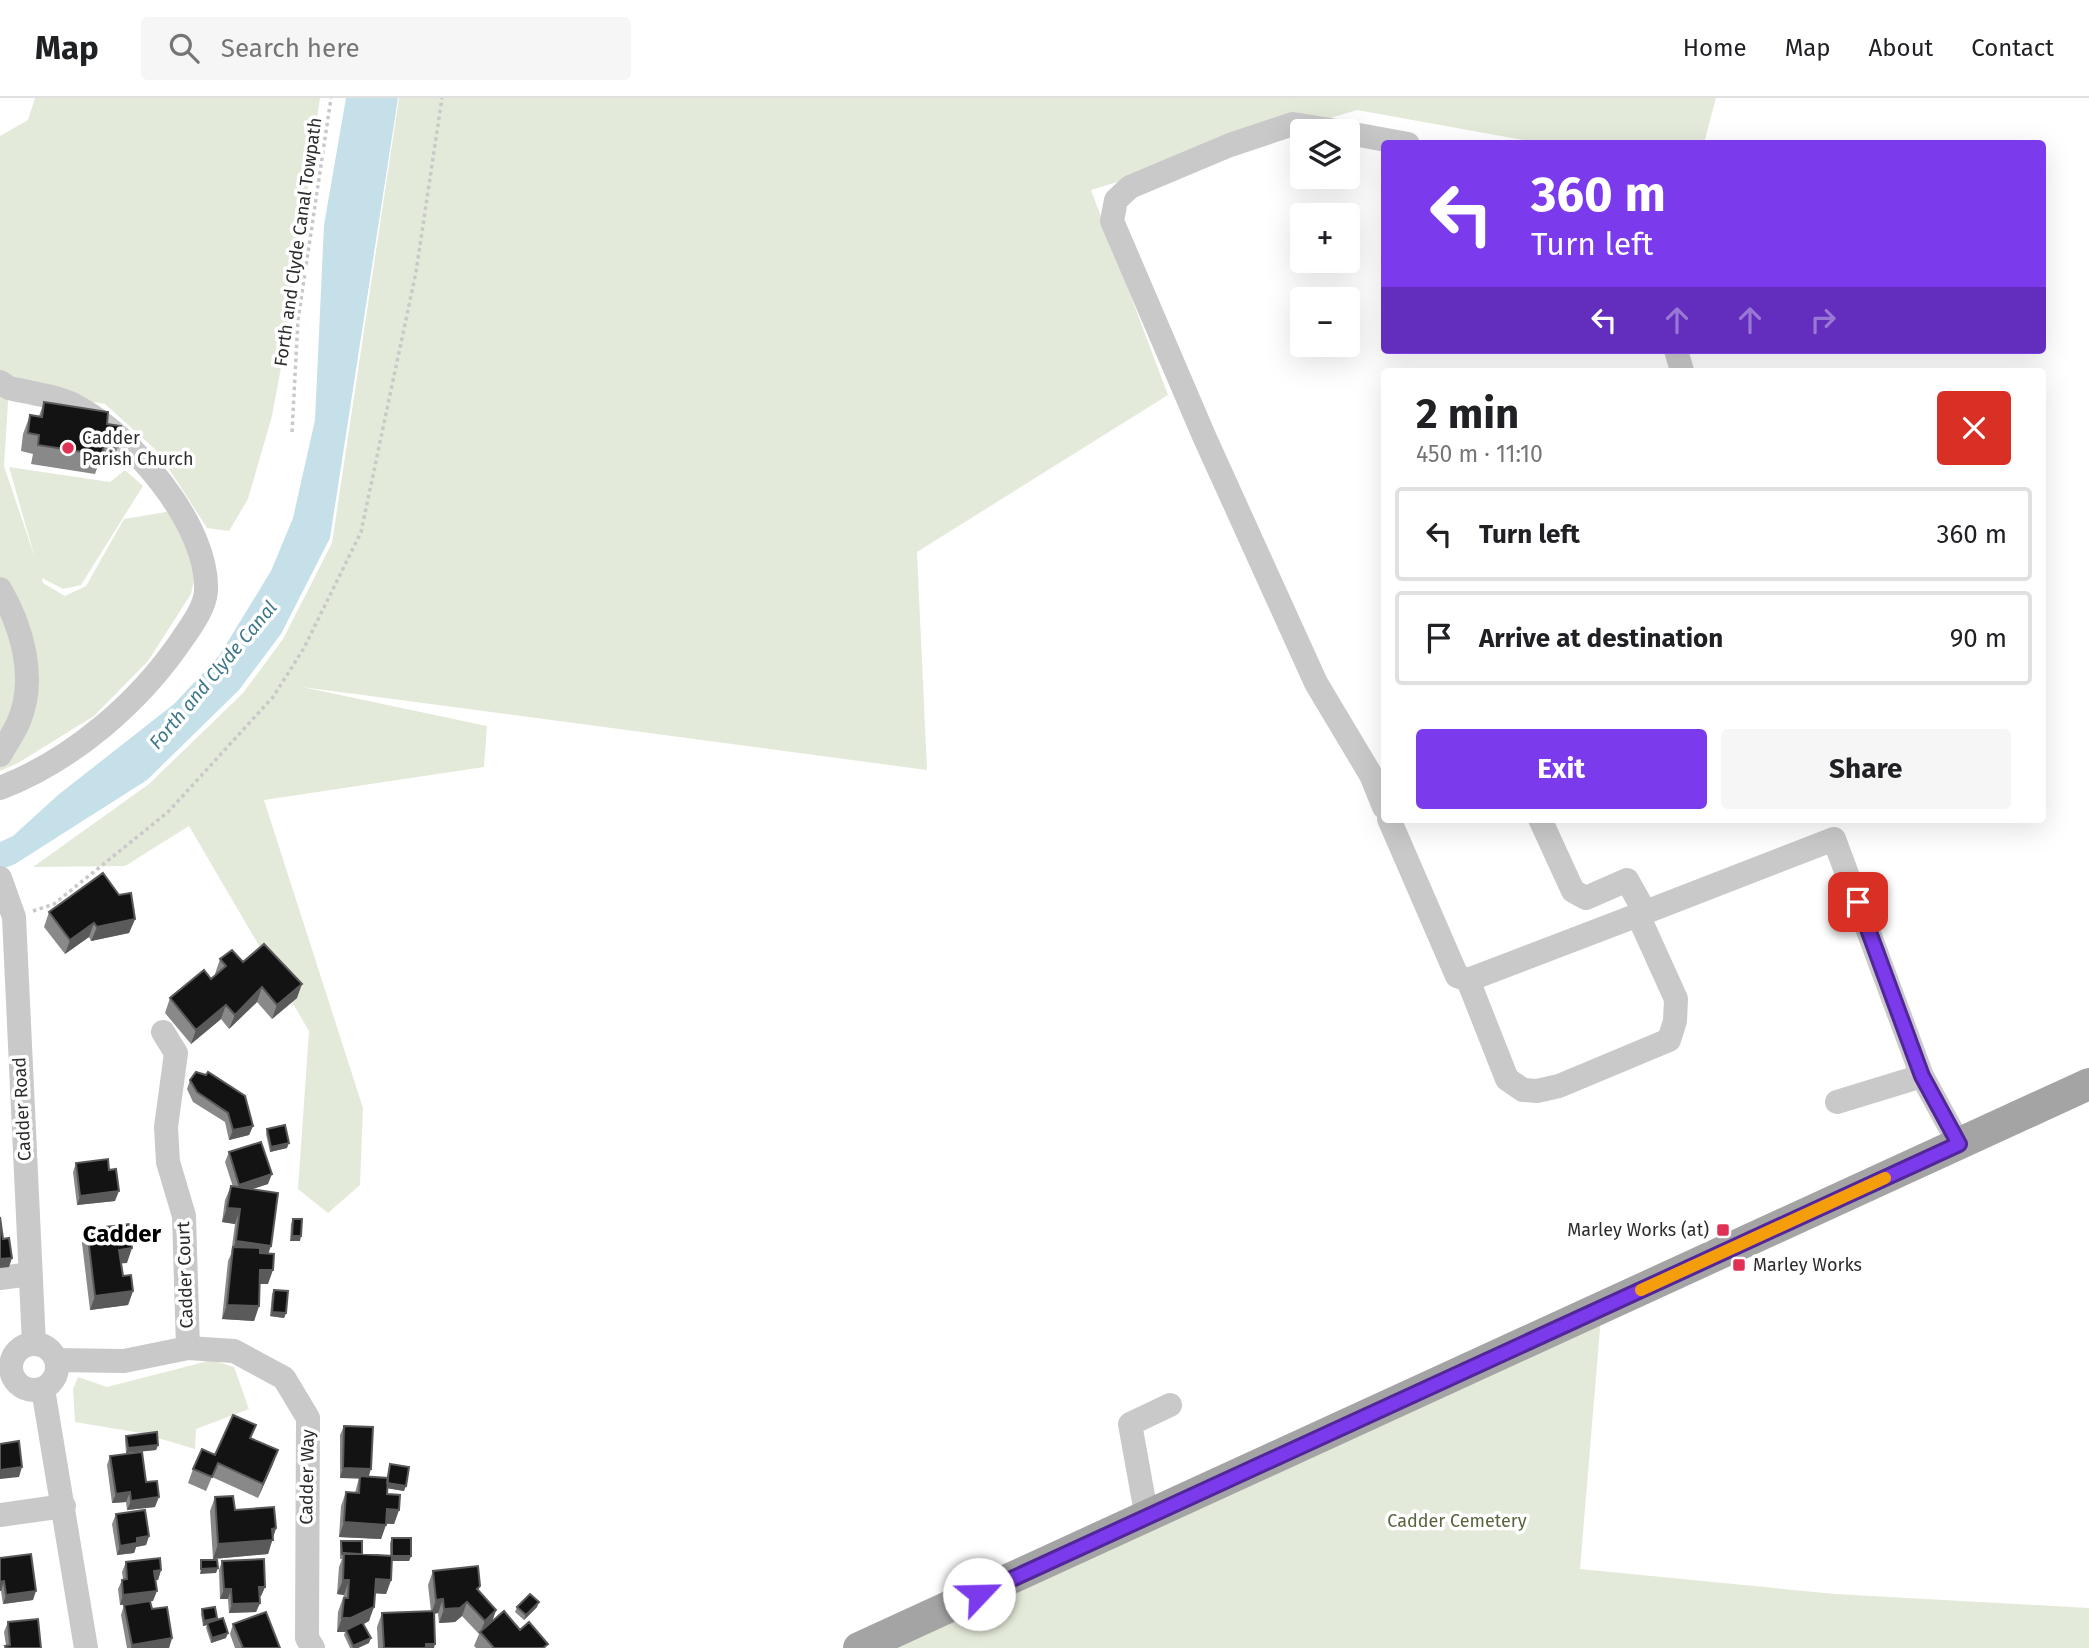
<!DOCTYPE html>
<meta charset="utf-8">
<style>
body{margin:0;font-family:"Fira Sans",sans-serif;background:#f6f6f6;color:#202124;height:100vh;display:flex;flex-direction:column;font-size:26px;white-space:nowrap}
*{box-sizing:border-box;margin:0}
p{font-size:23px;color:#757577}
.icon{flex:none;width:38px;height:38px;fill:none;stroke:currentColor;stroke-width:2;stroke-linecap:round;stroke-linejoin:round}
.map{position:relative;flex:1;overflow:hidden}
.side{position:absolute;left:1381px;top:270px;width:665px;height:455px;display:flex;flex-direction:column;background:#fff;border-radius:7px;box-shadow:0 7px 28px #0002}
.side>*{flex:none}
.top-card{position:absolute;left:1381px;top:42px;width:665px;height:214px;border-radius:7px;box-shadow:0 7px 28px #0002;background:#7c3aed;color:#fff;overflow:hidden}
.fabs{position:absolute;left:1290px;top:21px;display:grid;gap:14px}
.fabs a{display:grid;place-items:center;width:70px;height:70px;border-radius:7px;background:#fff;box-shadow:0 7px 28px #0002;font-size:35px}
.pin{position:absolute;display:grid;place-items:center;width:60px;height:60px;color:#fff;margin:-30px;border-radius:14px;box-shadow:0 4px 10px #0006}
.me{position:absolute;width:77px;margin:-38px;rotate:66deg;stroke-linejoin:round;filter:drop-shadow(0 0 5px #0008)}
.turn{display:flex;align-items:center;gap:24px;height:147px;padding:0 35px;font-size:32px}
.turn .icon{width:91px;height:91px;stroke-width:2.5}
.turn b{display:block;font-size:49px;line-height:60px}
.lanes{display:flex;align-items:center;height:66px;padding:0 35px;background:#0003;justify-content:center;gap:35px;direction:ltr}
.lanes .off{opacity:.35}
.round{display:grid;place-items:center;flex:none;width:74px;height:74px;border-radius:7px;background:#f6f6f6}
.headline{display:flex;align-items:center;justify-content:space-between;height:119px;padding:0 35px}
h1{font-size:42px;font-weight:700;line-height:52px}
.primary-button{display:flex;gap:14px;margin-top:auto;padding:14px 35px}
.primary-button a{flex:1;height:80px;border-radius:7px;background:#7c3aed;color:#fff;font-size:28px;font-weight:700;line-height:80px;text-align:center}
.primary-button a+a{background:#f6f6f6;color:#202124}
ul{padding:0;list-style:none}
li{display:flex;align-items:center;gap:21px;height:94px;margin:0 14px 10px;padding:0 21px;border:4px solid #e0e0e0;border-radius:7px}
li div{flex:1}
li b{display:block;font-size:26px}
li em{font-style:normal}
header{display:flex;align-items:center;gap:42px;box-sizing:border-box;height:98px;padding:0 35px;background:#fff;border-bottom:2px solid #e0e0e0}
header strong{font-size:33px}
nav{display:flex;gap:38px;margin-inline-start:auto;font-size:24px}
.search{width:490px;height:63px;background:#f6f6f6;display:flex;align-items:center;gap:18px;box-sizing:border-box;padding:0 24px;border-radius:7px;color:#757577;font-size:26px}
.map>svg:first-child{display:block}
</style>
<header>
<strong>Map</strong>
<div class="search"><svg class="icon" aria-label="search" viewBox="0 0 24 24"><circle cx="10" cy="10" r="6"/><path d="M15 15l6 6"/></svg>Search here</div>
<nav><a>Home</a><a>Map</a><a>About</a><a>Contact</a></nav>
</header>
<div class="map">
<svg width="2089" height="1550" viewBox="0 0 2089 1550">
<rect width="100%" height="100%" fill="#fff"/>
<path fill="#e4ead9" d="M35 0H320L290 221 272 318 248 401 229 433 207 430 158 354 105 306 9 289 4 368 35 460 9 369 110 384 125 372 143 388 81 487 63 491 42 480 43 485 65 498 86 488 124 421 172 413 199 458 191 496 148 563 94 618 18 665 0 673V38L28 22Z
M399 0H1716L1704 45H1540L1357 12 1091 92 1168 297 917 454 927 672 302 589 487 628 484 669 264 702 363 1010 360 1087 328 1115 298 1091 309 933 189 728 125 768 33 769 149 686 243 595 283 541 332 445Z
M1601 1219 1580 1471 1835 1496 2089 1510V1550H879Z
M212 1262 234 1269 249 1311 196 1331 195 1351 141 1335 75 1324 73 1291 78 1279 107 1289Z"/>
<path fill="#c5e0e9" d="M346 0H398L330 440 281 536 239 592 147 682 15 766 0 772V744L13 738 58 697 174 606 219 558 271 473 293 420 315 322 324 127Z"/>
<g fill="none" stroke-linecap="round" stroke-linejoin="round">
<path stroke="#c9c9c9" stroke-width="3.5" stroke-dasharray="3.5 3.5" stroke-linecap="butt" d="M292 334 298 222 331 0
M33 813 54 806 168 714 273 599 304 550 361 434 416 174 442 0"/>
<path stroke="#c9c9c9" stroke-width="24" d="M1337 33 1293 26 1230 47 1130 89 1116 102 1112 123 1204 338 1316 585 1371 677 1384 709
M1348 35 1408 46
M1676 252 1682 273
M0 284 9 290C30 295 57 298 76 308 131 337 209 427 206 493 205 509 192 527 183 540 140 604 73 662 0 690
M0 491C22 529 37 580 19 623 14 635 6 646 0 657
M1389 721 1457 878 1468 882
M1540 721 1573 793 1586 800 1627 782 1645 814
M0 780 14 819 34 1246
M1638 817 1468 882 1507 981 1523 992 1537 993 1559 988 1669 942 1675 923 1676 901 1638 817 1834 741 1922 978 1959 1046
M163 934 176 955 166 1029 168 1064 184 1118 188 1250
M1837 1004 1922 978
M0 1180 30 1176
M11 1269a23 23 0 1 1 46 0a23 23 0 1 1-46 0Z
M56 1262 124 1263 188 1250 234 1253 284 1280 308 1320 307 1540 313 1550
M43 1291 86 1550
M0 1417 64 1408
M1147 1420 1130 1326 1170 1307"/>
<path stroke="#a4a4a4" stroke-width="32" d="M859 1550 2089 986"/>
</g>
<path fill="#898989" d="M44 304 107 326 118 349 111 367 99 365 95 376 31 366 33 356 21 353 23 336 30 317 39 318Z
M49 814 135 821 129 835 91 843 89 839 65 856 44 829Z
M220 861 243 864 297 900 272 921 257 904 229 931 221 921 191 946 165 915 170 900 211 881 216 877 215 876Z
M190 982 253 1028 249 1037 229 1042 225 1024 193 1004 187 991Z
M267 1031 287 1050 270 1054 266 1036Z
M229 1054 268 1086 252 1091 268 1155V1186H260L259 1208 254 1223 222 1221 228 1163 231 1156 235 1126 222 1124 225 1102 231 1088 233 1089 225 1064Z
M76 1065 109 1072 115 1103 77 1107 73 1074Z
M293 1121 300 1143H290L291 1126Z
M87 1131 127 1165H121L123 1178 133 1193 128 1207 90 1212 82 1145Z
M274 1192 286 1215 284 1220 270 1218 272 1196Z
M344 1328 369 1379 387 1380 390 1366 404 1393 387 1390V1396L399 1412 394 1426H386L381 1441 339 1439 341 1408 346 1394 355 1395 359 1380H340V1337Z
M126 1338 158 1347 156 1352 126 1355 125 1342Z
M251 1340 273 1366 258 1400 212 1379 206 1393 188 1385 193 1371 215 1357Z
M110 1358 146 1384 155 1409 127 1412 126 1404 112 1405 107 1367Z
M215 1399 235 1412 276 1430 268 1456 213 1461 210 1413Z
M116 1416 149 1438 146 1447 136 1449 134 1455 117 1457 112 1426Z
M392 1440 411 1458 409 1463H392L391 1482 386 1496 375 1495 369 1523 364 1526 369 1545 358 1550H350L344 1537 345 1534H337L338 1514 344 1497 337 1496 339 1469 342 1461H340V1448L341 1443 362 1456 390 1458V1445Z
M0 1460 33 1502 3 1506 1 1493H0Z
M222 1463 265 1489 261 1498H259L260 1505 256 1514 229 1515 228 1501H220L219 1472Z
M126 1464 161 1472 158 1482H155L153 1503H150L152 1511 172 1540 169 1550H127L121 1517 124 1507 141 1504 120 1507 118 1491 122 1482 123 1481 122 1474Z
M433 1473 480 1488 478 1493 496 1512 492 1523 520 1532 546 1550H476L474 1548 479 1536 462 1518 455 1524 439 1525 438 1515 434 1516V1550H378L377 1529 382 1515 431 1513 428 1487Z
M517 1509H537L524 1522 515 1514Z
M202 1511 217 1520V1522L226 1540 211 1545 206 1530 207 1527 203 1528 201 1516Z
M8 1524 41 1550H4L6 1547 4 1534Z
M233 1526 280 1550H235L230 1536Z"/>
<path fill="#5a5a5a" d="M135 821 129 835 91 843 97 829Z
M94 825 89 839 65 856 70 842Z
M302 886 297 900 272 921 277 907Z
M262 889 257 904 229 931 235 917Z
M226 907 221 921 191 946 196 932Z
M253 1028 249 1037 229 1042 233 1032Z
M289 1045 287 1050 270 1054 271 1049Z
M272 1076 268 1086 236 1096 239 1087Z
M119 1093 115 1103 77 1107 80 1098Z
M227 1110 240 1111 235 1126 222 1124Z
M292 1138H301L300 1143H290Z
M236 1143 271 1148 266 1162 233 1150Z
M132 1150 127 1165 114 1166 119 1152Z
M12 1160 9 1169 0 1170V1161Z
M260 1172H273L268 1186H255Z
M133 1193 128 1207 90 1212 95 1198Z
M227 1207 259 1208 254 1223 222 1221Z
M272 1214 286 1215 284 1220 270 1218Z
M158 1347 156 1352 126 1355 128 1350Z
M278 1352 273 1366 258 1400 263 1386Z
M22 1369 19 1379 0 1381V1372Z
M343 1370 371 1371 368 1381 340 1380Z
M387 1385 406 1388 404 1393 386 1390Z
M130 1394 126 1404 112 1405 116 1396Z
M159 1399 155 1409 127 1412 131 1403Z
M387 1411 399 1412 394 1426 382 1425Z
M344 1424 386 1427 381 1441 339 1439Z
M276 1430 268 1456 213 1461 218 1446 272 1431Z
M149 1438 146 1447 136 1449 134 1455 117 1457 120 1448 137 1440Z
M392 1458H411L409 1463H390Z
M218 1470 216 1475 200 1476 201 1471Z
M161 1472 158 1482 151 1483 154 1473Z
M376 1481 391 1482 386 1496 370 1495Z
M343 1482H349L344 1497 337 1496Z
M4 1483 1 1493H0V1484Z
M259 1489H265L261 1498H255Z
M224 1491H231L228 1501H220Z
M36 1493 33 1502 3 1506 6 1497Z
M157 1493 153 1503 120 1507 123 1497Z
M443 1501 438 1515 431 1516 436 1502Z
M467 1504 462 1518 455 1524 439 1525 444 1511Z
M539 1504 537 1509 524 1522 526 1517Z
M260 1505 256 1514 229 1515 232 1506Z
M374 1509 369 1523 346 1535V1532L345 1534H337L342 1520Z
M496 1512 491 1527 480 1535 485 1523Z
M217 1520 215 1525 203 1528 204 1523Z
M228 1535 226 1540 211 1545 212 1540Z
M172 1540 169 1550H131L132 1547Z
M371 1540 369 1545 358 1550H353V1548Z
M426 1546H435L434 1550H424Z"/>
<path fill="#131313" stroke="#5a5a5a" stroke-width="2" d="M44 304 108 314 107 326 121 328 118 349 104 346 102 357 38 347 39 337 28 335 30 317 42 319Z
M103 775 119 797 131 795 135 821 97 829 94 825 70 842 49 814Z
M264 846 302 886 277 907 262 889 235 917 226 907 196 932 170 900 204 872 211 881 226 868 220 861 232 852 243 864Z
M196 974 206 977 208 974 245 998 253 1028 233 1032 228 1015 197 994 190 982Z
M285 1027 289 1045 271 1049 267 1031Z
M261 1044 272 1076 239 1087 229 1054Z
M108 1061 109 1072 116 1071 119 1093 80 1098 76 1065Z
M231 1088 278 1095 271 1148 236 1143 240 1111 227 1110Z
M0 1119 3 1141 9 1140 12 1160 0 1161Z
M293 1121H302L301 1138H292Z
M129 1126 132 1150 119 1152 123 1178 131 1177 133 1193 95 1198 87 1131Z
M233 1149 260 1150V1155L274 1156 273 1172H260L259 1208 227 1207Z
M274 1192 288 1193 286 1215 272 1214Z
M233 1317 256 1327 250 1340 278 1352 263 1386 218 1365 212 1379 193 1371 202 1351 215 1357Z
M344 1328 373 1329 371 1371 343 1370Z
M157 1334 158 1347 128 1350 126 1338Z
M19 1343 22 1369 0 1372V1346Z
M142 1354 146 1384 157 1383 159 1399 131 1403 130 1394 116 1396 110 1358Z
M390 1366 409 1369 406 1388 387 1385Z
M360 1378 388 1380 387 1396 400 1397 399 1412 387 1411 386 1427 344 1424 346 1394 359 1395Z
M233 1398 235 1412 274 1409 276 1430 272 1431 273 1442 218 1446 215 1399Z
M145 1412 149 1438 137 1440V1445L120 1448 116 1416Z
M392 1440H411V1458H392Z
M341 1443H362V1456H342Z
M344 1455 392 1458 391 1482 376 1481 374 1509 351 1520H342L344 1500H348L349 1482H343Z
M31 1456 36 1493 6 1497 4 1483 0 1484V1460Z
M160 1460 161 1472 154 1473 157 1493 123 1497 122 1482 127 1481 126 1464Z
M264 1461 265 1489H259L260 1505 232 1506 231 1491H224L222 1463Z
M201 1462H217L218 1470 201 1471Z
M478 1468 480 1488 477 1491 496 1512 485 1523 467 1504 460 1510 444 1511 443 1501 436 1502 433 1473Z
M530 1496 539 1504 526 1517 517 1509Z
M150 1503 152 1511 167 1509 172 1540 132 1547 124 1507Z
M215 1509 217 1520 204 1523 202 1511Z
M434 1513 435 1546H426V1550H384L382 1515Z
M504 1513 520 1532 529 1524 548 1546 543 1550H494L480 1534Z
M266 1514 280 1550H243L233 1526Z
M223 1520 228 1535 212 1540 207 1525Z
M38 1521 41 1550H6L5 1548 10 1547 8 1524Z
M362 1524 371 1540 353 1548 346 1532Z"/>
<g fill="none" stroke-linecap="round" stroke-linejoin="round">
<defs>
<path id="route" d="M979 1496 1959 1046 1922 978 1858 804"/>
</defs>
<use href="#route" stroke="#51269a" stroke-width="18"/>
<use href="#route" stroke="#7c3aed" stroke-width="12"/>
<path stroke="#f59e0b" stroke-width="12" d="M1641 1192 1885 1080"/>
</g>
<g fill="#e03155" stroke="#fff" stroke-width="2.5">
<circle cx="68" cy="350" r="7"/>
<rect x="1716" y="1125" width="14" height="14" rx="3.5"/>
<rect x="1732" y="1160" width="14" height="14" rx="3.5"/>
</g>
<g text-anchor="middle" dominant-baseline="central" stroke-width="7" stroke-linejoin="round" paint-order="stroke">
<g font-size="18" fill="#2c2c2c" stroke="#fff">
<text transform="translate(298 144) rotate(-82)">Forth and Clyde Canal Towpath</text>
<text transform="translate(22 1011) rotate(-93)">Cadder Road</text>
<text transform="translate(185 1177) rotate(-92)">Cadder Court</text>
<text transform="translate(307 1379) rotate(-89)">Cadder Way</text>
</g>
<g font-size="18" fill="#2c2c2c" stroke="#fff" text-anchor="start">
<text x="82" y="340">Cadder<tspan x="82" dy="21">Parish Church</tspan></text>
<text x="1709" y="1132" text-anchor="end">Marley Works (at)</text>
<text x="1753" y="1167">Marley Works</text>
</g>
<g font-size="18" fill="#55663b" stroke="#fff">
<text x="1457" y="1423">Cadder Cemetery</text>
</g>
<g font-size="19" font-style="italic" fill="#3d778b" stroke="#fff">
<text transform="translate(213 577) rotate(-50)">Forth and Clyde Canal</text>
</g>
<g font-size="24" font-weight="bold" fill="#000" stroke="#fff">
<text x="122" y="1136">Cadder</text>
</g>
</g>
</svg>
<div class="fabs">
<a><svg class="icon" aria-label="layers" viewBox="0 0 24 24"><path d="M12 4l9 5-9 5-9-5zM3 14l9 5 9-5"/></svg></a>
<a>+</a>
<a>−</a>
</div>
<div class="pin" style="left:1858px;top:804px;background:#d93025"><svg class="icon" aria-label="arrive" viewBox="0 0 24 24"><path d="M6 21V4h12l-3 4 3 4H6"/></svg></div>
<svg class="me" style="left:979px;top:1496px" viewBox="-20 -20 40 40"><circle r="19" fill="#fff"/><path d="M0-13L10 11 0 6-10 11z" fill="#7c3aed"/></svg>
<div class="top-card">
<div class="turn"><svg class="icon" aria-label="left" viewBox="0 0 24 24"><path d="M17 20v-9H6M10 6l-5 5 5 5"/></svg><div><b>360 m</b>Turn left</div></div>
<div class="lanes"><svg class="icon" aria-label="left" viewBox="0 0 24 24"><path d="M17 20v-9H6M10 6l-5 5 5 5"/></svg><svg class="icon off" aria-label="ahead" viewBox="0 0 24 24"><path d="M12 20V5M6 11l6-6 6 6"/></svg><svg class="icon off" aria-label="ahead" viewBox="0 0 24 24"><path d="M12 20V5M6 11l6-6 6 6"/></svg><svg class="icon off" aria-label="right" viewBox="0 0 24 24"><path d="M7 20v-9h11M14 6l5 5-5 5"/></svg></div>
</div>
<section class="side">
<div class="headline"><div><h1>2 min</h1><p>450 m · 11:10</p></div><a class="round" style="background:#d93025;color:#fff"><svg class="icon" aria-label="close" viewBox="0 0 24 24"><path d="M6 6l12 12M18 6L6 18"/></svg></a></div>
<ul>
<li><svg class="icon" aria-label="left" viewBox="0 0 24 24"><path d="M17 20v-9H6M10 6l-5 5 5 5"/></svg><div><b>Turn left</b></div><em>360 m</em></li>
<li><svg class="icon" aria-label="arrive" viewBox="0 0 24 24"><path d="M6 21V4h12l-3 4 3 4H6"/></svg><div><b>Arrive at destination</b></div><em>90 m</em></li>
</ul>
<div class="primary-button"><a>Exit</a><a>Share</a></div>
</section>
</div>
